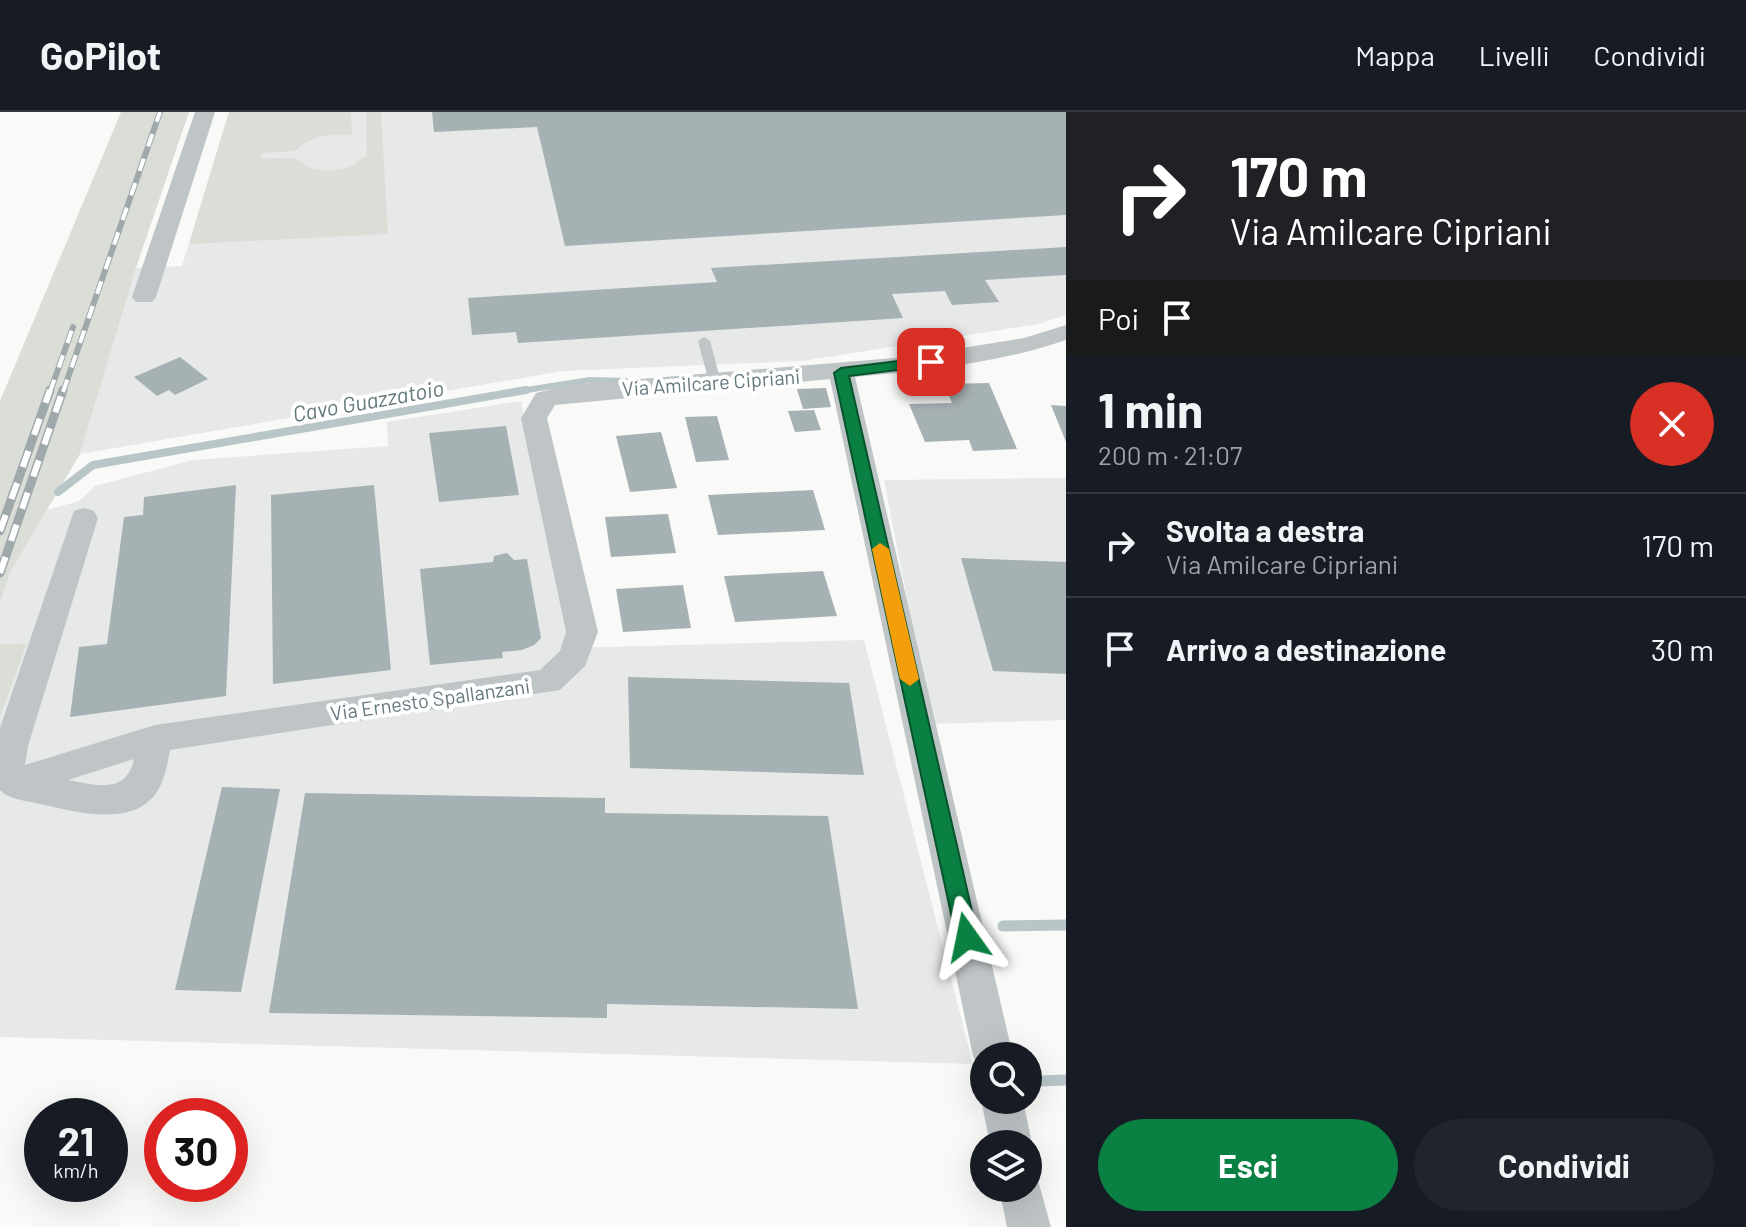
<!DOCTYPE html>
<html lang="it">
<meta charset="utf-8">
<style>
body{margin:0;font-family:Barlow,sans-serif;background:#20242c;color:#f1f3f6;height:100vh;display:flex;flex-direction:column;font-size:30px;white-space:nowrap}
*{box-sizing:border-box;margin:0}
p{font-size:26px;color:#9ea1a6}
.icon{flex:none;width:44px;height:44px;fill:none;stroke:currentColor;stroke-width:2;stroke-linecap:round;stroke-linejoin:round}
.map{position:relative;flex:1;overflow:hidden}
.panel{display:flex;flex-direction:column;background:#171b24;width:680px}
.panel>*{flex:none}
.guide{background:#202124;color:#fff;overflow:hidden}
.tools{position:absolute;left:970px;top:930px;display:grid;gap:16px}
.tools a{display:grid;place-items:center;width:72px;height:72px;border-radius:50%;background:#171b24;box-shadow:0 8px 32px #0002;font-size:40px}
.speed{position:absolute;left:24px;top:986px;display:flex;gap:16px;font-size:40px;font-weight:700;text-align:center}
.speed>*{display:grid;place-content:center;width:104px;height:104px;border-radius:50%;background:#171b24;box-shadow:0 8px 32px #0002;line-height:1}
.speed small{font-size:20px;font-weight:400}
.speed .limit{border:12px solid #d22;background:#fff;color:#111}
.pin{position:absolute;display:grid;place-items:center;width:68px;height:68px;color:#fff;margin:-34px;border-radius:16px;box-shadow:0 4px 12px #0006}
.me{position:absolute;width:88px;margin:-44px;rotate:348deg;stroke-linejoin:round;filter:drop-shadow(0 0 6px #0008)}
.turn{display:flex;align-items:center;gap:28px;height:168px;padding:0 32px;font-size:36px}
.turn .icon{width:104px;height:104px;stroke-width:2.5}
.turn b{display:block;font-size:56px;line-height:68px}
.then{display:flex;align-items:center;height:76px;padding:0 32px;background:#0003;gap:16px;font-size:30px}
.round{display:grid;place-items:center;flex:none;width:84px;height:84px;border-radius:42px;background:#20242c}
.headline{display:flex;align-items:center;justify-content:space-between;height:136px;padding:0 32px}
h1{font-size:48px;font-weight:700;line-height:60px}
.cta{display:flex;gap:16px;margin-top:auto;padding:16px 32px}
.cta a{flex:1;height:92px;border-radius:48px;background:#0b8043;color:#fff;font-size:32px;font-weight:700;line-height:92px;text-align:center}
.cta a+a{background:#20242c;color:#f1f3f6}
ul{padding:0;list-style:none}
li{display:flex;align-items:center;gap:24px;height:104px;padding:0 32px;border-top:2px solid #363941}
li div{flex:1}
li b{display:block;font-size:30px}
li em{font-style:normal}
header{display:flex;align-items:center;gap:48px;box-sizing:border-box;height:112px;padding:0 40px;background:#171b24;border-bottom:2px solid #363941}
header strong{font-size:38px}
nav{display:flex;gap:44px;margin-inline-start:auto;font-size:28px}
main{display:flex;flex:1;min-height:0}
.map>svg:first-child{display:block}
</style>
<header>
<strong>GoPilot</strong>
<nav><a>Mappa</a><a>Livelli</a><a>Condividi</a></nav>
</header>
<main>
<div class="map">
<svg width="1066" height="1115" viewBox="0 0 1066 1115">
<rect width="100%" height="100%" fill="#f9f9f8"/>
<path fill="#e7e9e8" d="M229 0H1066V203L1039 212 802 249 563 259 80 342 136 156 182 154Z
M521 289 569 536 864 528 973 952 0 925V605L26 531 0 532V491L11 459 47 398 79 389 95 374 193 348 388 334 387 310Z
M1066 366V608L931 612 884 368Z"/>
<path fill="#dbded7" d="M121 0H189L136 156 80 342 11 459 0 491V289Z
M229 0H351L352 23C328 22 312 23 295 39L262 41V46H295L310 56 328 59 350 55 367 43 366 0H381L388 122 189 132Z
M27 531 0 605V532Z"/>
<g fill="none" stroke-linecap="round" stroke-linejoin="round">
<path stroke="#b8c6c8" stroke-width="6" d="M514 280 590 268 626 269"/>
<path stroke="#b8c6c8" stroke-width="8" d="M58 380 93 353 526 278"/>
<path stroke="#b8c6c8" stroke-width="11" d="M1003 814 1066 813
M1039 969 1066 968"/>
</g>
<path fill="#a6b1b4" d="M432 0H1066V103L565 134 537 15 434 20Z
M1066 135V163L985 168 999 190 952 193 945 179 892 182 903 206 518 231 516 220 472 223 468 186 717 170 711 156Z
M180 245 208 267 175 283 169 278 157 284 134 265Z
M989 271 1017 337 973 339 969 328 925 330 909 292 952 291 944 272Z
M826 276 831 295 803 297 797 277Z
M1051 293 1066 294V330Z
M814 298 821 318 795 320 788 299Z
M717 304 729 348 696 350 685 305Z
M506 314 519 383 439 390 429 321Z
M661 320 677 376 630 380 616 324Z
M236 373 226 584 70 605 79 535 107 532 124 405 143 403 144 385Z
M374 373 391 558 273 572 271 383Z
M813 378 825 418 718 423 708 383Z
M668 402 676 441 611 445 605 405Z
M507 441 514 448 527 447 541 526 534 533 522 538 502 540 503 546 430 553 420 457 493 450 494 444Z
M961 446 1066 450V562L993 559Z
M823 459 837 504 735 510 724 464Z
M683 473 691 516 623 520 616 477Z
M628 565 849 571 864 663 630 656Z
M222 675 280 677 241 880 175 878Z
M305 681 605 686V701L828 704 858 897 607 892V906L269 901Z"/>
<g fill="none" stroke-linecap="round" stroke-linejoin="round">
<path fill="#bfc5c7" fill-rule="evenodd" d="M704 225 710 229 721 270 720 273 715 274 709 270 698 229Z"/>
<path fill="#bfc5c7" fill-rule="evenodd" d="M195 0H215L156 185 152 190H136L132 185Z
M1066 213V228C999 251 925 259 855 265L1013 944H984V960L979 958 973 944 830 267 555 293 547 306 598 520 585 554 560 578 170 638C167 654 164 673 153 685 127 715 72 699 40 692 27 689 8 687 0 678V616L74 399 84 396 94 399 98 406 28 634 25 653 155 613 540 558 560 539 566 520 521 306 536 281 568 273 906 245 1024 226ZM134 647C126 683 96 673 68 668Z
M984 982V988H1023L1032 1032 1028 1042V1032H990L981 988Z
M1028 1057 1036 1061 1051 1115H1007L999 1076H1028Z"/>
<defs>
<path id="rail-far1" d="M50 280 73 215
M63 280 160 0"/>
<path id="rail" d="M0 419 50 278
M0 461 63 278"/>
</defs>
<use href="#rail-far1" stroke="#9fa9ac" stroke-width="6"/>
<use href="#rail" stroke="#9fa9ac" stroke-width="9"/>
<use href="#rail-far1" stroke="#fff" stroke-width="4" stroke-dasharray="13" stroke-linecap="butt"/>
<use href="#rail" stroke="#fff" stroke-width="6" stroke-dasharray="17" stroke-linecap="butt"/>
</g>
<path fill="#0b8043" stroke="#07532c" stroke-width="2" d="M931 245 937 247V253L849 264 978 825 974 832 967 835 959 832 956 825 834 261 841 256Z"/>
<path fill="#f59e0b" d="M880 431 889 437 919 567 910 574 900 567 872 437Z"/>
<g text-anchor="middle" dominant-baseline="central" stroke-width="8" stroke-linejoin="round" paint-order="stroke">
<g font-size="20" fill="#667a80" stroke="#fff">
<text transform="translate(711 270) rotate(-4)">Via Amilcare Cipriani</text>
<text transform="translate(430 587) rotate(-8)">Via Ernesto Spallanzani</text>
</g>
<g font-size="22" font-style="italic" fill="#62787a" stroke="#fff">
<text transform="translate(368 288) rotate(-10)">Cavo Guazzatoio</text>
</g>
</g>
</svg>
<div class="tools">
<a><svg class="icon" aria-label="search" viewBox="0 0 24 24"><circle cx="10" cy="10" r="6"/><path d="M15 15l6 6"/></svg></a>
<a><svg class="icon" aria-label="layers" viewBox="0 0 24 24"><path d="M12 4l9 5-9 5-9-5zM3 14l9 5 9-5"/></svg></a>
</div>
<div class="speed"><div>21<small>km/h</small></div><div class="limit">30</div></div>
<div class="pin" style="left:931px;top:250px;background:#d93025"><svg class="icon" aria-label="arrive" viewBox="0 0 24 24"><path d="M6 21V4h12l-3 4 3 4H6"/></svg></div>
<svg class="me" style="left:967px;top:825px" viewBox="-20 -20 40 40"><path d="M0-17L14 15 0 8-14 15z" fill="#0b8043" stroke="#fff" stroke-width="4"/></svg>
</div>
<section class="panel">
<div class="guide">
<div class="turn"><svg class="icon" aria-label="right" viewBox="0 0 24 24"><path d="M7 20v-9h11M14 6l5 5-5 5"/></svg><div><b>170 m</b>Via Amilcare Cipriani</div></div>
<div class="then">Poi<svg class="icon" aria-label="arrive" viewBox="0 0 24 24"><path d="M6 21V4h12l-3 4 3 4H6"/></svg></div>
</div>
<div class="headline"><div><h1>1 min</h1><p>200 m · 21:07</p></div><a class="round" style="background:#d93025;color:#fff"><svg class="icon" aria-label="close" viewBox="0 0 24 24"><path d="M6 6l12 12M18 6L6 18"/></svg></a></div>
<ul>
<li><svg class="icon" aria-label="right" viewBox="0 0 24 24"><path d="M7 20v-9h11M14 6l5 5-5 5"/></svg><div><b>Svolta a destra</b><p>Via Amilcare Cipriani</p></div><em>170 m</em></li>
<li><svg class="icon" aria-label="arrive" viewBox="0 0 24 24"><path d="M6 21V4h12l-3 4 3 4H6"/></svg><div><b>Arrivo a destinazione</b></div><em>30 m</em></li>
</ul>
<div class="cta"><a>Esci</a><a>Condividi</a></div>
</section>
</main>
